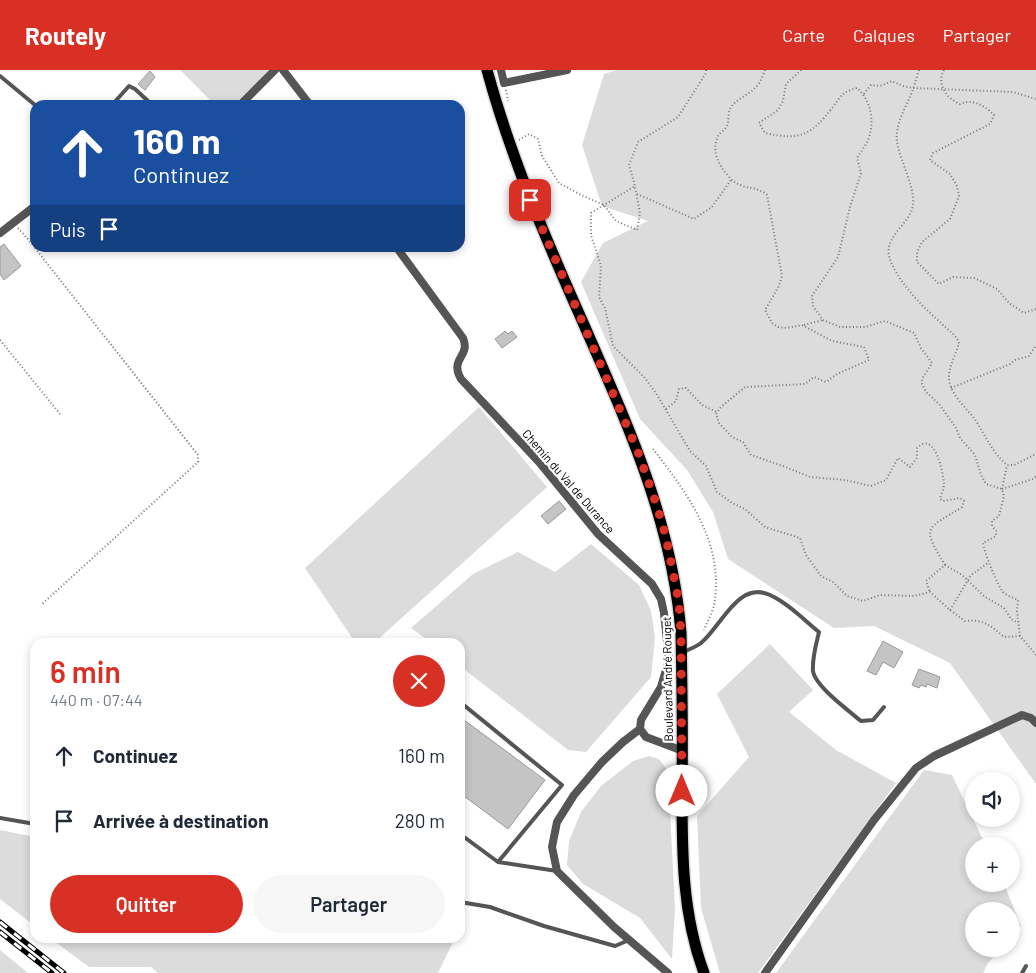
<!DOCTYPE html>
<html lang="fr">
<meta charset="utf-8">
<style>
body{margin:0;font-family:Barlow,sans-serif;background:#f6f6f7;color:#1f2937;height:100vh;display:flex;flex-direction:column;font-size:19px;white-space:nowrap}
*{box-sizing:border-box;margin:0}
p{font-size:16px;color:#747a83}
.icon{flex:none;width:28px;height:28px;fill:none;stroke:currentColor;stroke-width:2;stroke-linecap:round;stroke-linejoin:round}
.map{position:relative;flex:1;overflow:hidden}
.sheet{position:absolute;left:30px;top:568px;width:435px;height:305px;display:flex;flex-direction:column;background:#fff;border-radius:15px;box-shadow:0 2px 8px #0003}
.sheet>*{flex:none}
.guide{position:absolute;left:30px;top:30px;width:435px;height:152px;border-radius:15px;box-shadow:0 2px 8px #0003;background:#1a4fa0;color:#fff;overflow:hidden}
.buttons{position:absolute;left:965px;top:702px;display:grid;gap:10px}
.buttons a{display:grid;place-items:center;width:55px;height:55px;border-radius:50%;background:#fff;box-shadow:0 2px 8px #0003;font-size:25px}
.pin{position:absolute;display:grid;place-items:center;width:42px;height:42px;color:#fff;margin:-21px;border-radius:10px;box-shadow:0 2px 8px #0006}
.me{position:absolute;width:55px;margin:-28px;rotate:0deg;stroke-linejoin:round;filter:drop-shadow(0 0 4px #0008)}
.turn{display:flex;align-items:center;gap:18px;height:105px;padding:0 20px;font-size:22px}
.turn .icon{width:65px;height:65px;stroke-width:2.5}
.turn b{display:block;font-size:35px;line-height:42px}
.then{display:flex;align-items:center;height:48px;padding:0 20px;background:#0003;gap:10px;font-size:19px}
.round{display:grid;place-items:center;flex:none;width:52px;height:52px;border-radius:26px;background:#f6f6f7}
.headline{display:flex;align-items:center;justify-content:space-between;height:85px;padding:0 20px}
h1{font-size:30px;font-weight:600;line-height:38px;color:#d93025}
.cta{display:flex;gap:10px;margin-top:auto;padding:10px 20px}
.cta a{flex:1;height:58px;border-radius:30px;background:#d93025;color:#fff;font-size:20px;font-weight:600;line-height:58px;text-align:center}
.cta a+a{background:#f6f6f7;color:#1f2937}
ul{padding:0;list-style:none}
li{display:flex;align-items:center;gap:15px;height:65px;padding:0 20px}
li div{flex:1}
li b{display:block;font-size:19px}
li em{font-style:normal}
header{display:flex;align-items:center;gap:30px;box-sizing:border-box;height:70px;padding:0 25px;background:#d93025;color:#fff}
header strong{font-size:24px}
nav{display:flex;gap:28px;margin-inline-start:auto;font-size:18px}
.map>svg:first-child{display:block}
</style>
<header>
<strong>Routely</strong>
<nav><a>Carte</a><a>Calques</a><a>Partager</a></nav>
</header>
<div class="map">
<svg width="1036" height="903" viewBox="0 0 1036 903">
<rect width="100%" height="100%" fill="#fff"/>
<path fill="#dcdcdc" d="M180 0H270L234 35H215Z
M617 0H1036V714L950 593 874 556 834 558 728 489 713 442 687 400 640 349 581 212 603 173 648 151 602 136 582 75 604 4Z
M479 337 547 417 375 572H355L305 498Z
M591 474 639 515 651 541 655 567 651 607 586 682 568 680 460 596V572H430L411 558 473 504 518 482 555 502Z
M770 574 813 620 789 642 836 680 896 713 758 903H720L701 838 697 746 749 687 717 624Z
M649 686 659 689 668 701 675 839 672 889 640 848 583 814 567 795 569 771 581 742 601 716 633 691Z
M924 700 952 705 986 776H974V814H1004L1021 856 1011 867V841H974V879H1001L988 893 983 903H776Z
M0 760 35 767V856L0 829Z
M50 868H455L438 903H158L151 897H89Z
M0 880 28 903H0Z"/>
<path fill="#c4c4c4" stroke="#999" d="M150 1 155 7 145 20 138 14Z
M4 174 21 196 4 210 0 204V177Z
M505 261 508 264 512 261 517 267 502 278 495 269Z
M559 431 566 439 548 454 541 446Z
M883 571 903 582 894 598 883 592 876 605 867 601Z
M919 599 940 607 937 618 927 614 926 617 921 615 919 618 912 615Z
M460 647 545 710 508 759 460 723Z"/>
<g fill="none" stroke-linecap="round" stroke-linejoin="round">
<defs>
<path id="primary" d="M487 0C510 85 545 167 581 248 626 351 672 449 681 563 682 613 683 662 682 712 682 777 681 841 704 903"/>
</defs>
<use href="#primary" stroke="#dbdbdb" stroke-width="14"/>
<path stroke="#777" stroke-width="2" stroke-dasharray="1 2.5" stroke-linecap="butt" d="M706 0V3L678 47 638 72 629 95 635 116 591 143V165L601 196 599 227 605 238 613 276 645 308 656 323 690 381 706 396 717 422 732 433 745 439 765 457 800 468 806 485 821 506 833 512 847 526 863 531 880 525 914 526 930 522 950 540 965 551C983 549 990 555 1004 567L1020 566
M765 0C763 6 760 13 756 17 749 25 735 29 730 39 727 45 730 52 726 58 723 61 720 63 718 66 711 82 719 96 730 108 742 121 757 115 767 125L782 206 779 216 765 240 772 253 778 257 787 258 802 255 832 271 864 277 869 290 837 304 826 312 814 307 805 314 745 317 721 337 716 344 719 353 732 367 743 372 751 385 783 396 810 407 845 410 871 416 886 410 898 388 910 397 917 388V378C935 360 943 402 944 414 944 419 941 424 940 429L943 431 960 428 964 431 962 437C927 460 920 454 945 495L926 511 930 522
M801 0 786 14 783 31 778 40 759 53 765 63C801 71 811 65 833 37 842 25 842 22 857 18 872 31 876 56 866 74 863 79 860 83 857 88L861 103 850 137 838 187 812 226 813 236 823 250 840 257H865L885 251 914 263 921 278 932 293 922 309V314L926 322 939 334 956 358 960 368 975 385 981 405 986 414 1002 419 1004 426 999 446 992 451V456L996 461V466L983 473C983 479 999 520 1004 523 1008 526 1014 528 1018 530L1017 541 1020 566 1036 585
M919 0C916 10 913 20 909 29 903 42 895 57 897 72 900 91 915 116 913 135 910 156 880 167 891 192 901 215 922 236 941 253 948 260 954 263 959 272 957 284 948 296 949 309 951 326 967 338 976 351 986 367 993 383 1007 395H1014L1036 384
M944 0C936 14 947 29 960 34 973 28 985 36 994 45L990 54 933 83 930 90 950 104 957 116 959 126 950 149 922 172 917 182V192L939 214 953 207 974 208 997 219 1009 233 1024 243 1036 239
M506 20 508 31
M864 24 871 15 880 16 892 11 903 16 913 18 1013 22 1036 29
M519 70 529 64 538 69 542 86 559 113 581 125 604 135 616 151 637 160 640 143 635 117
M637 124 694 149 712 137 731 110
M18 158 35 177
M35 178 198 385V392L41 535
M804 255 823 250
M0 270 60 344
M951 318 1010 294 1015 290 1029 286 1036 275
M666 339 676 331 679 319 686 318 702 335 717 342
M653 379C688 424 725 474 714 535 712 544 707 552 704 560
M1002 419 1033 409 1036 406
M1002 419 1007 395
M945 495 962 505 985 527 1004 538 1011 549 1018 553
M950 540 971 505 988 493"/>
<path stroke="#555" stroke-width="4" d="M0 6 35 35
M112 35 129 16 135 19 148 31
M684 582C689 579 696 577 701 573 721 557 738 510 770 525 788 533 804 550 819 562 816 575 812 588 813 601 815 616 849 641 861 651L873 650 884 637
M460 632 562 715 498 792
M0 748 35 754
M460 764 498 792 557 801
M460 832 490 837 544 856 615 876 629 870
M1022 903 1026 896"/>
<path stroke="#555" stroke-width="8" d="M283 0 310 35
M501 0 504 13 567 0
M240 35 275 0
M0 163 35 136
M397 178 463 268C471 287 449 288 461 309L539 392 598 464 652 514 661 529 664 543 669 590 661 617 641 650 640 659 646 667 683 681
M640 659 623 672 602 692 574 725 557 752 552 777 557 801 614 857 668 903
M765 903 874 750 916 698 934 686 1022 645 1031 648 1036 653"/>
<use href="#primary" stroke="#000" stroke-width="11"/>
<defs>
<path id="rail" d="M0 852 64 903
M0 862 52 903"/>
</defs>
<use href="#rail" stroke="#000" stroke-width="5"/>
<use href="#rail" stroke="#fff" stroke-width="3" stroke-dasharray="9" stroke-linecap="butt"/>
</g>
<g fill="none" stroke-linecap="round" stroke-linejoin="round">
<path stroke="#d93025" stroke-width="9" stroke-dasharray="0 16.2" d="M530 130 638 382 657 436 666 467 679 533 681 563 682 721"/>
</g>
<g text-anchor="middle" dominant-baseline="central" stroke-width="4.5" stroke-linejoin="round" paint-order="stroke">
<g font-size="12" fill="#000" stroke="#fff">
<text transform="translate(569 411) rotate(49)">Chemin du Val de Durance</text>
<text transform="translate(667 609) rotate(-91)">Boulevard André Rouget</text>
</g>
</g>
</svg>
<div class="buttons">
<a><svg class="icon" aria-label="sound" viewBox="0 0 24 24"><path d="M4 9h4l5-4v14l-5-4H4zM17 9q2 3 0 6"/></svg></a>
<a>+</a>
<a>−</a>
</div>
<div class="pin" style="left:530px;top:130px;background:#d93025"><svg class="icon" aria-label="arrive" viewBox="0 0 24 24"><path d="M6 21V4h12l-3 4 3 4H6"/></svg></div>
<svg class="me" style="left:682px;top:721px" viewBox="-20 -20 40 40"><circle r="19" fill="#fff"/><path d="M0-13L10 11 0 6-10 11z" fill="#d93025"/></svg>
<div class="guide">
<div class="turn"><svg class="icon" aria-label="ahead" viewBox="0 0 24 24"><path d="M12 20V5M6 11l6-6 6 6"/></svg><div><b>160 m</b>Continuez</div></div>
<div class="then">Puis<svg class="icon" aria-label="arrive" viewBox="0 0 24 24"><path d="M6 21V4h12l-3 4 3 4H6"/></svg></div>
</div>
<section class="sheet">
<div class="headline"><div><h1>6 min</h1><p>440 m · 07:44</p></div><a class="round" style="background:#d93025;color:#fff"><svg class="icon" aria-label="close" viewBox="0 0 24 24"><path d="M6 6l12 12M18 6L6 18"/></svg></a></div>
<ul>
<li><svg class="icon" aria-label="ahead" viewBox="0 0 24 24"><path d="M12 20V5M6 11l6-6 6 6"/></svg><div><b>Continuez</b></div><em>160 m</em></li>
<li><svg class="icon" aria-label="arrive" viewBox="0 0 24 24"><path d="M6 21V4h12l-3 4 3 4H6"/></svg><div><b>Arrivée à destination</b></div><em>280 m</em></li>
</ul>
<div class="cta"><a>Quitter</a><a>Partager</a></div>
</section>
</div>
